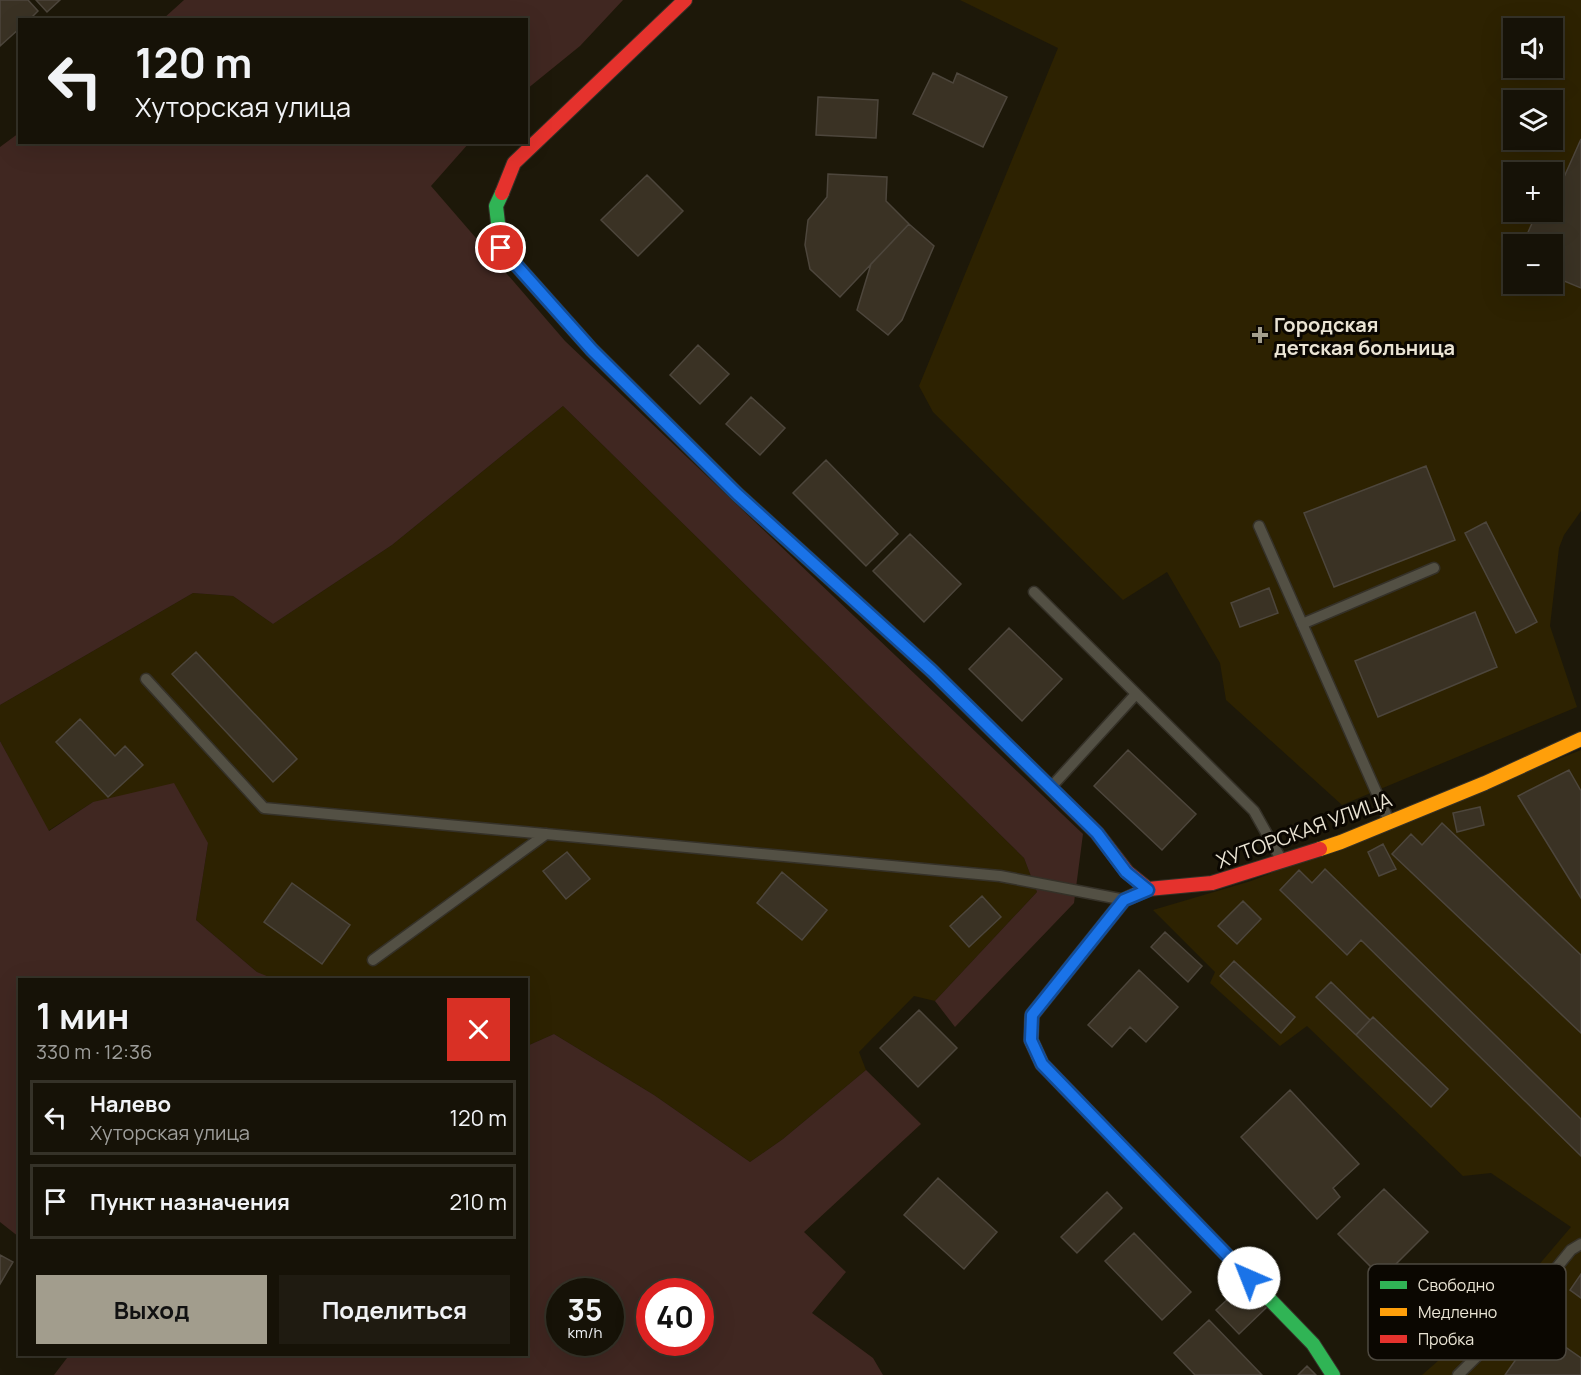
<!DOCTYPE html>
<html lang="ru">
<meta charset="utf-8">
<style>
body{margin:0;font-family:Manrope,sans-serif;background:#1f1b11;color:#f1f3f6;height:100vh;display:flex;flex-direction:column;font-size:22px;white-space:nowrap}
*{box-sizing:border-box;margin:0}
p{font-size:20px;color:#9e9e9b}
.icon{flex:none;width:33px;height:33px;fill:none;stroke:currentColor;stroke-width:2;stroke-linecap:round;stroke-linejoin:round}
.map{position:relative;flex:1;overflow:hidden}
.side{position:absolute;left:18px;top:978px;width:510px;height:378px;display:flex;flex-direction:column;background:#161207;border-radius:0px;box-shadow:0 6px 24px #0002,0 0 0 2px #353228}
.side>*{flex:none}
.hud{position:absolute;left:18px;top:18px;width:510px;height:126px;border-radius:0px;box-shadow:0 6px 24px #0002,0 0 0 2px #353228;background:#161207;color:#f1f3f6;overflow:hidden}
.buttons{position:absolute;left:1503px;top:18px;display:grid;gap:12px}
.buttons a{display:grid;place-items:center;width:60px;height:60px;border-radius:0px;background:#161207;box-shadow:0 6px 24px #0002,0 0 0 2px #353228;font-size:30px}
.speed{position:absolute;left:546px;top:1278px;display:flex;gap:12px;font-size:30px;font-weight:700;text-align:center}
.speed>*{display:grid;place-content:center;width:78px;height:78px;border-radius:50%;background:#161207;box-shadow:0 6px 24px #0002,0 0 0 2px #353228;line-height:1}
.speed small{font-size:15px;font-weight:400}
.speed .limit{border:9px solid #d22;background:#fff;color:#111}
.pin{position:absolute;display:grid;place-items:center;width:51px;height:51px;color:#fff;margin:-26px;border:3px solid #fff;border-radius:50%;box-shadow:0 2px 6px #0007}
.me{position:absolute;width:66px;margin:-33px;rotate:316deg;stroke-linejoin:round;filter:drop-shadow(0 0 4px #0008)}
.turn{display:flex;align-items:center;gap:21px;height:126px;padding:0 18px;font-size:27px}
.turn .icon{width:78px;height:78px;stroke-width:2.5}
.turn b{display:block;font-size:42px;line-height:51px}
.round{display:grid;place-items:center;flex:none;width:63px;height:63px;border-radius:0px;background:#1f1b11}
.overview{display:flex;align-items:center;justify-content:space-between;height:102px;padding:0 18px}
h1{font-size:36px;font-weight:700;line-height:45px}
.primary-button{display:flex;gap:12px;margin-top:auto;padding:12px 18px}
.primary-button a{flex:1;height:69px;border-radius:0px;background:#a29d8d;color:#111;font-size:24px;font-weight:700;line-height:69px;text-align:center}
.primary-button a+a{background:#1f1b11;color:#f1f3f6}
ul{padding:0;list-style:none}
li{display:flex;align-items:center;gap:18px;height:75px;margin:0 12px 9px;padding:0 6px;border:3px solid #353228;border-radius:0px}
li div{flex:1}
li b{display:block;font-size:22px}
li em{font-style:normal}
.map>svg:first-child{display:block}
</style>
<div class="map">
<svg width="1581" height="1375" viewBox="0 0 1581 1375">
<rect width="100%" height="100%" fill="#1d1809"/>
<path fill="#2d2201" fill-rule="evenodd" d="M960 0H1581V511L1564 535 1559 548 1550 626 1577 707 1342 805 1226 700 1220 663 1167 572 1123 600 933 412 919 386 1058 48ZM1514 28H1552V68H1514ZM1514 100H1552V140H1514ZM1514 172H1552V212H1514ZM1514 244H1552V284H1514Z
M563 406 1024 858 1037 892 935 1001 914 996 859 1052 866 1070 783 1139 750 1162 654 1095 554 1034 527 1046 526 980H274L257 972 196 920 208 843 93 802 48 831 0 741V705L193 593 233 596 273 624 392 545Z
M1581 750V1375H1422L1514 1294 1571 1227 1491 1173 1463 1176 1307 1026 1280 1046 1210 983 1215 972 1153 910 1251 881Z"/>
<path fill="#402721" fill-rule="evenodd" d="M184 0H623L580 46 527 89 526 20 163 19Z
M19 133 20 142 469 143 431 186 565 341 1083 834 1074 903 955 1027 935 1001 1037 892 1024 858 563 406 392 545 273 624 233 596 193 593 0 705V147Z
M0 741 49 831 93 802 174 783 208 843 196 920 257 972 274 979 20 980 19 1237 0 1222Z
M554 1034 654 1095 750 1162 783 1139 866 1070 921 1124 804 1232 846 1272 812 1313 873 1358 883 1375H54L70 1354H526L527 1046ZM560 1292H610V1342H560ZM650 1292H700V1342H650Z"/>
<path fill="#3a3224" stroke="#4d463c" stroke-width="1.5" d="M0 0H28L38 11 29 20H20V28L0 46Z
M36 0H60L47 12Z
M933 73 953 83 957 73 1007 97 983 147 913 114Z
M818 97 878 100 876 138 816 135Z
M1581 139V288L1552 276V244H1535V243L1525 239 1537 212H1552V204Z
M828 174 887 177 886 201 909 224 840 297 810 269 805 245 808 220 827 197Z
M647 175 683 211 638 256 601 220Z
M909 224 934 246 902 320 888 335 857 310 871 264Z
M698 345 729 374 700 404 670 375Z
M751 397 785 428 760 455 726 424Z
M826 460 898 534 866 566 793 493Z
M1426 466 1455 540 1334 587 1304 513Z
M1486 522 1537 622 1516 633 1465 533Z
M910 534 961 584 924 622 873 571Z
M1269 588 1278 613 1240 627 1231 603Z
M1475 612 1497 667 1378 717 1355 661Z
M1009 628 1062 679 1022 721 969 669Z
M196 652 297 759 273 782 172 674Z
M80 719 115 756 125 746 143 765 108 797 56 742Z
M1128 750 1196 814 1162 850 1094 786Z
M1569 770 1581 791V898L1518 796Z
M1480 807 1484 825 1457 832 1453 813Z
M1442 823 1581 955V1033L1392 854 1411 834 1422 845Z
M1383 844 1396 869 1379 876 1368 852Z
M567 852 590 879 566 899 543 871Z
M1325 869 1581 1119V1156L1361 940 1347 955 1280 890 1299 870 1312 883Z
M782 872 827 910 802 940 757 903Z
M292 883 350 925 322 964 264 922Z
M982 896 1001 917 969 947 950 926Z
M1243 901 1261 919 1237 944 1218 926Z
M1165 932 1202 966 1188 982 1151 947Z
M1234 961 1295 1017 1281 1033 1220 976Z
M1139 970 1178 1007 1146 1042 1130 1027 1112 1047 1088 1025Z
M1331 982 1370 1020 1356 1035 1316 997Z
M919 1010 957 1048 918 1087 880 1048Z
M1373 1017 1448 1089 1431 1107 1356 1035Z
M1290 1090 1359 1164 1333 1188 1340 1197 1317 1219 1241 1137Z
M938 1178 997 1232 964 1269 904 1215Z
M1384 1189 1428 1232 1382 1278 1338 1234Z
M1107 1192 1122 1208 1077 1253 1061 1237Z
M1134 1233 1191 1292 1162 1320 1105 1261Z
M0 1255 13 1262 0 1284Z
M1581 1274V1298L1570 1290Z
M1245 1283 1268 1306 1239 1334 1216 1310Z
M1209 1320 1262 1375H1195L1174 1353Z
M1538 1328 1581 1358V1375H1505Z
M1307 1366 1316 1375H1298Z"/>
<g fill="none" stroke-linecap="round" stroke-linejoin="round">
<defs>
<path id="lane" d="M1259 526 1389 821
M1034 592 1254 811 1281 859
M1302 624 1434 568
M146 679 264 808 1000 876 1120 899
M1053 785 1136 694
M373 960 546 834
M1458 1375 1515 1319 1571 1250 1581 1244"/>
<path id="fast" d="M502 193 496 206 501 248 592 350 737 494 932 671 1059 796
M1098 1122 1313 1344 1333 1375"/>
<path id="slow" d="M1320 849 1341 842 1485 783 1581 739
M1098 1122 1042 1064 1031 1040 1032 1015 1124 900 1148 889"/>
<path id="jam" d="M502 193 514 163 685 0
M1059 796 1097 833 1127 872 1148 889 1212 883 1320 849"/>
</defs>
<use href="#lane" stroke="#353128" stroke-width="13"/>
<use href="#fast" stroke="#353128" stroke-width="16"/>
<use href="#slow" stroke="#353128" stroke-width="16"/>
<use href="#jam" stroke="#353128" stroke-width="16"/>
<use href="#lane" stroke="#535044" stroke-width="10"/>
<use href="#fast" stroke="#30b455" stroke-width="14"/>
<use href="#slow" stroke="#ff9f0a" stroke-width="14"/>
<use href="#jam" stroke="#e5322d" stroke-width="14"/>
</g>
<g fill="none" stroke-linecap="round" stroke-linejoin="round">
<defs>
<path id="route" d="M501 248 592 350 737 494 932 671 1097 833 1126 872 1148 890 1124 900 1032 1015 1031 1040 1042 1064 1249 1278"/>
</defs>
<use href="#route" stroke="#114b97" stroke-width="15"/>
<use href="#route" stroke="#1a73e8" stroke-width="10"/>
</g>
<path fill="#a29d8d" stroke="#0b0701" stroke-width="2" d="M1257 326h6v6h6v6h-6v6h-6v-6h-6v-6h6z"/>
<g text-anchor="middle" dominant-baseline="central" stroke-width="6" stroke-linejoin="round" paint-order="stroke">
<g font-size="20" font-weight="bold" fill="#eae4d4" stroke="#0b0701" text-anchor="start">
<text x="1274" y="324">Городская<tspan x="1274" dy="23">детская больница</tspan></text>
</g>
<g font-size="20" fill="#eae4d4" stroke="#0b0701">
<text transform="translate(1304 830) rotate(-20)">ХУТОРСКАЯ УЛИЦА</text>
</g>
</g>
<rect x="1368" y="1264" width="198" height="96" rx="9" fill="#0b0701" stroke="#4e4940" stroke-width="1.5"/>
<rect x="1380" y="1281" width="27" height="8" fill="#30b455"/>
<rect x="1380" y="1308" width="27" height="8" fill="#ff9f0a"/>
<rect x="1380" y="1335" width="27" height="8" fill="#e5322d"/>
<g font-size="16" fill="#eae4d4">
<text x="1418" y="1291">Свободно</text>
<text x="1418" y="1318">Медленно</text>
<text x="1418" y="1345">Пробка</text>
</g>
</svg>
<div class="buttons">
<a><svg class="icon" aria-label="sound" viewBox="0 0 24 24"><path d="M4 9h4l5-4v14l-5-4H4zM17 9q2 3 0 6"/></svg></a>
<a><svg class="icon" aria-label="layers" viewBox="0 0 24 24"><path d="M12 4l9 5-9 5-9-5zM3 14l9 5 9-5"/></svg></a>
<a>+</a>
<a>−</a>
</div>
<div class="speed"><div>35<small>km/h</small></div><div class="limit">40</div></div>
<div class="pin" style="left:501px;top:248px;background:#d93025"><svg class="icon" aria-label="arrive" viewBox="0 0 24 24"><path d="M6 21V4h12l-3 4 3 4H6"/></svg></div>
<svg class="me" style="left:1249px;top:1278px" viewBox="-20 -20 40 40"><circle r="19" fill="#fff"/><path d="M0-13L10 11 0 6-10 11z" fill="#1a73e8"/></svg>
<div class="hud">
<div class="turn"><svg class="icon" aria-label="left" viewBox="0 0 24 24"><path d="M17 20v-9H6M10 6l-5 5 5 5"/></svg><div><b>120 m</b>Хуторская улица</div></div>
</div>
<section class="side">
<div class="overview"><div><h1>1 мин</h1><p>330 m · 12:36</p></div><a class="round" style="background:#d93025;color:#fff"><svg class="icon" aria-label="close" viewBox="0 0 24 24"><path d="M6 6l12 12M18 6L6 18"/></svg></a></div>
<ul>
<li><svg class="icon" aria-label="left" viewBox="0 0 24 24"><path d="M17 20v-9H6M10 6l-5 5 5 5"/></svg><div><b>Налево</b><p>Хуторская улица</p></div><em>120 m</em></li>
<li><svg class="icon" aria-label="arrive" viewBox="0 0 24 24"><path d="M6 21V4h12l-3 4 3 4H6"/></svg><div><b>Пункт назначения</b></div><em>210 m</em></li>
</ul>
<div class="primary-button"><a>Выход</a><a>Поделиться</a></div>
</section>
</div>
